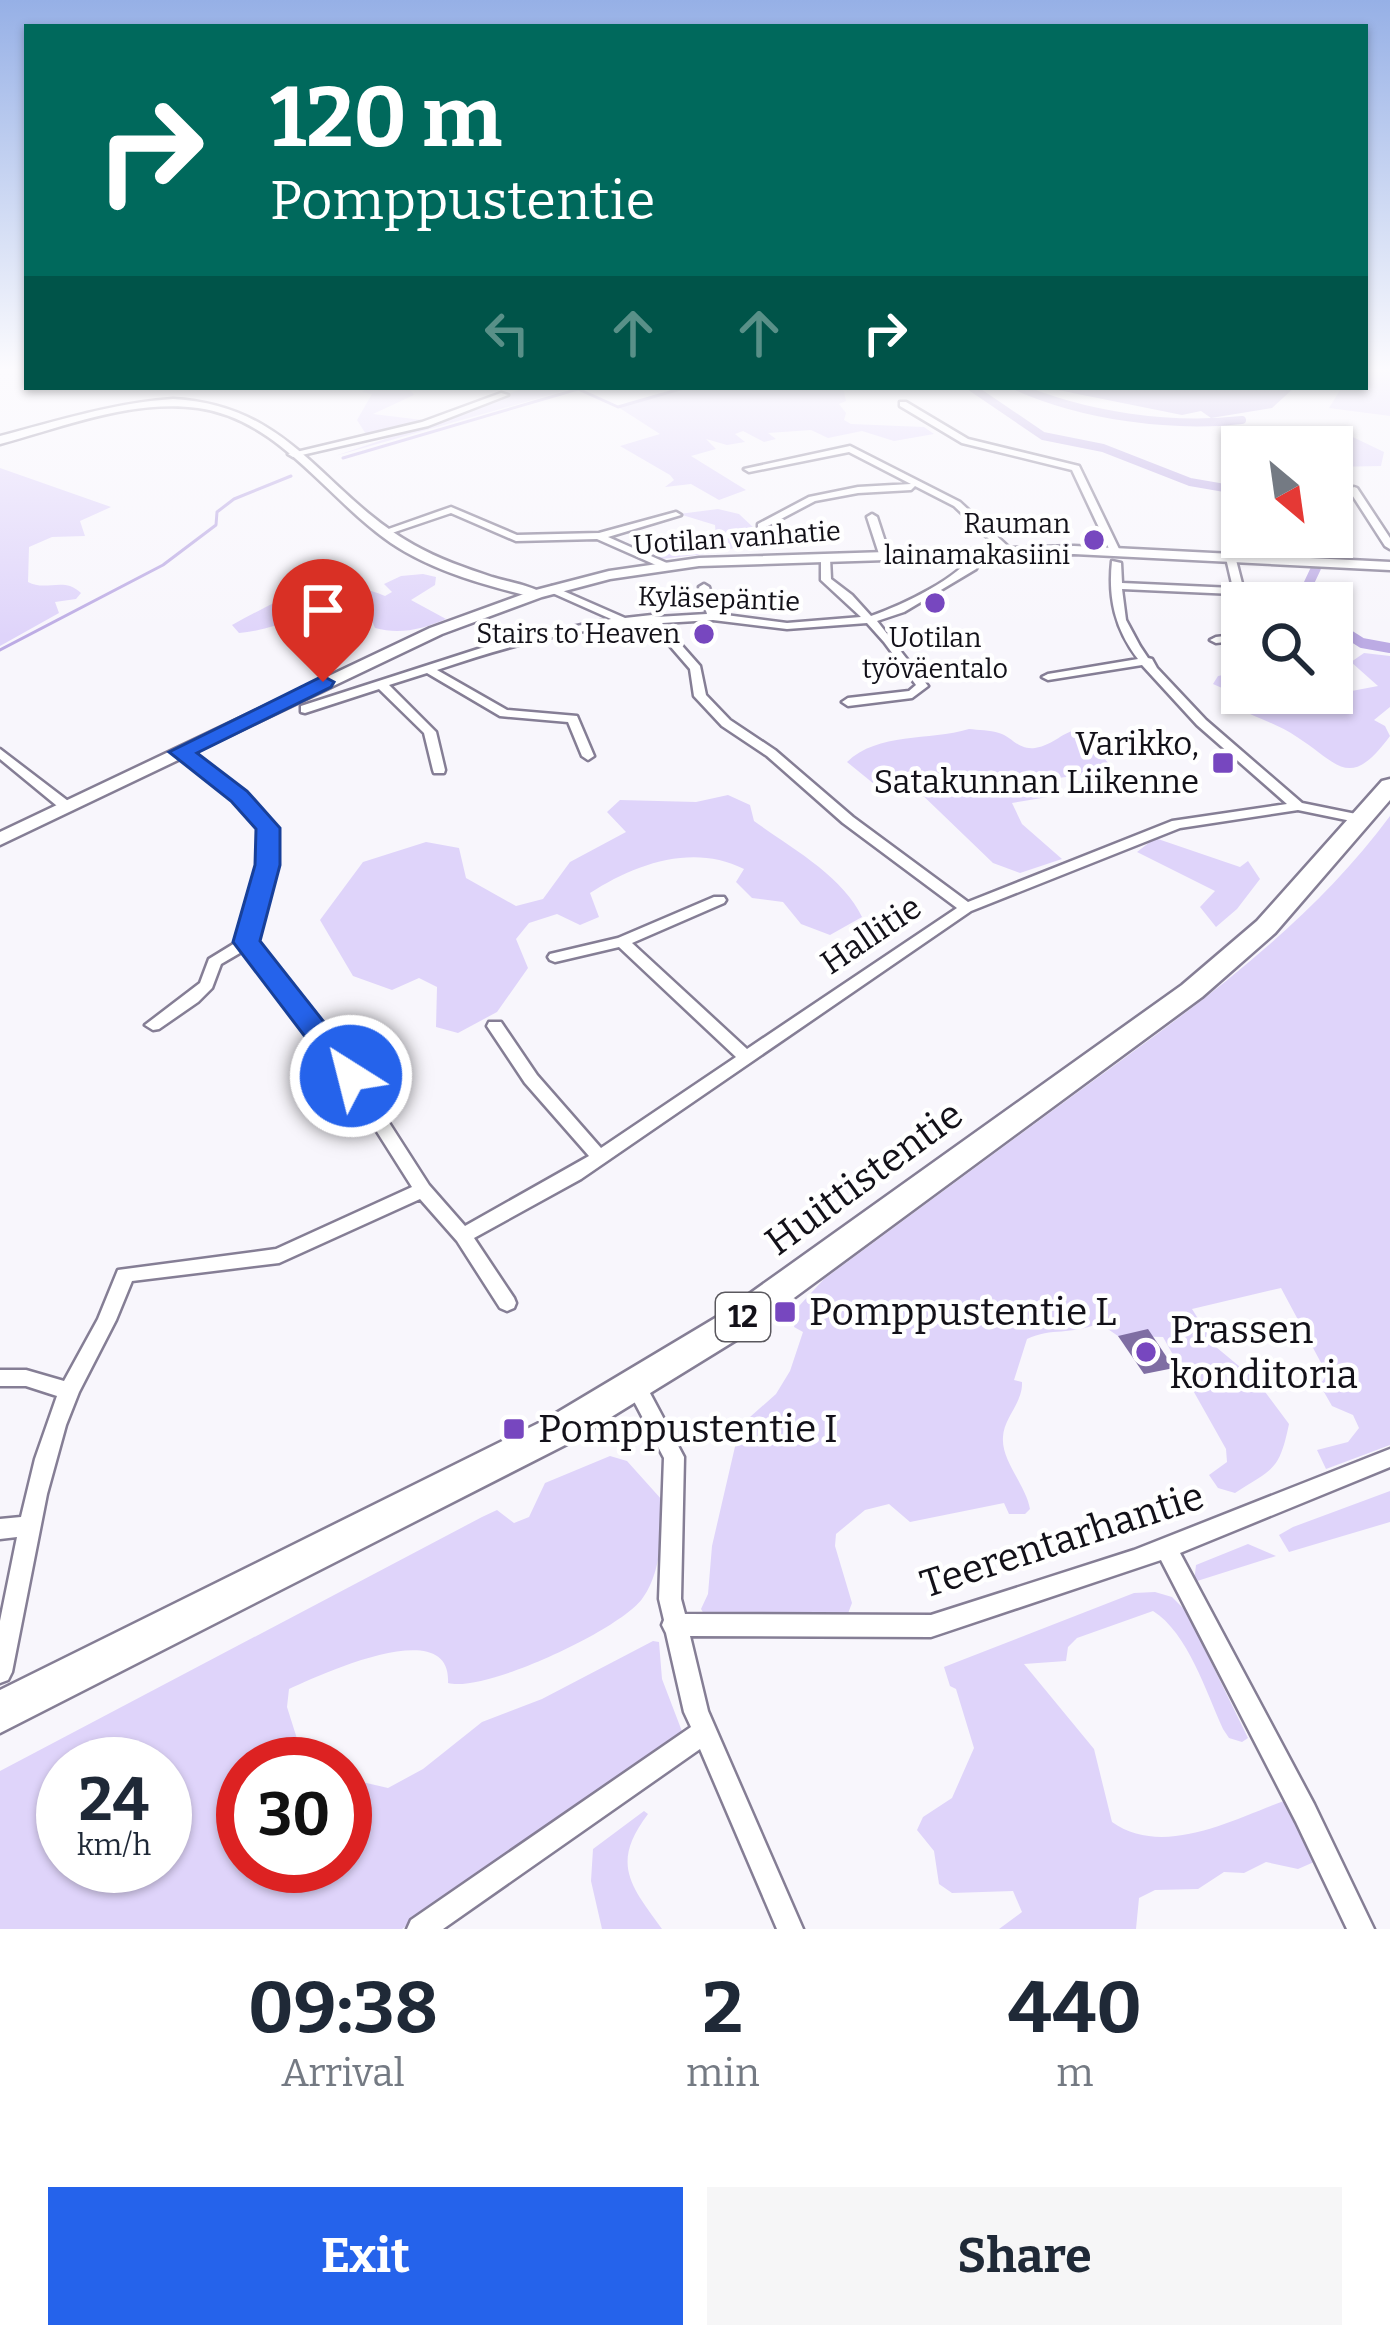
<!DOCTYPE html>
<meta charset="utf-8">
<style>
body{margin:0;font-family:Bitter,serif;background:#f6f6f7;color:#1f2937;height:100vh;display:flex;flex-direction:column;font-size:45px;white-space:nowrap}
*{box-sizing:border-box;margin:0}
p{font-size:39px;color:#747a83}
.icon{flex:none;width:66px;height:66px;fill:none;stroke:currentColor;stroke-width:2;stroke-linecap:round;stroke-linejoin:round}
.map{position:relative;height:1929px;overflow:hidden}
.panel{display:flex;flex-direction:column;background:#fff;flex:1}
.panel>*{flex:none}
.guide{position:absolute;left:24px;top:24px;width:1344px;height:366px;border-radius:0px;box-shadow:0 3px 9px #0004;background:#00695c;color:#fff;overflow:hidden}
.needle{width:78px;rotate:151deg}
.controls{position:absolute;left:1221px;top:426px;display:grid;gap:24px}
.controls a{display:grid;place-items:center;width:132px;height:132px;border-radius:0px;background:#fff;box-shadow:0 3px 9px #0004;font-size:60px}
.speed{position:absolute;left:36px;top:1737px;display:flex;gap:24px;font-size:60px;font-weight:700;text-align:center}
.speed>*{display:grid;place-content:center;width:156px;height:156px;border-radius:50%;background:#fff;box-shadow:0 3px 9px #0004;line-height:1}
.speed small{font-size:30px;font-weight:400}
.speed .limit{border:18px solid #d22;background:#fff;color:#111}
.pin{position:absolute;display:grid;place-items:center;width:102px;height:102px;color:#fff;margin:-123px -51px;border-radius:50% 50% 50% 0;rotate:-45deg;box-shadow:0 0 12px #0007}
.pin .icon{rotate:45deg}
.me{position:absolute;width:132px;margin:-66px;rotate:324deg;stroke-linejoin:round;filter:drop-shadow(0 0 9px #0008)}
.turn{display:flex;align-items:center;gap:42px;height:252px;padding:0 48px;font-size:54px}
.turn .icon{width:156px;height:156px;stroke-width:2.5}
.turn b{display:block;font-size:84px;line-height:102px}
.lanes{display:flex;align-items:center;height:114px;padding:0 48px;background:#0003;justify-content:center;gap:60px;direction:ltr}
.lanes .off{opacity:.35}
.eta{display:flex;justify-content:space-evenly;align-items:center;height:204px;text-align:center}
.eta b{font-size:72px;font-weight:700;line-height:84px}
.cta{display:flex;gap:24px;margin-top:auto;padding:24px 48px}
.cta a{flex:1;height:138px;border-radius:0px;background:#2563eb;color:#fff;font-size:48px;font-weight:700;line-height:138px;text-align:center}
.cta a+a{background:#f6f6f7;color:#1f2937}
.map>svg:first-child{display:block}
</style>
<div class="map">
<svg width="1390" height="1929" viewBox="0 0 1390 1929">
<rect width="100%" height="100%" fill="#f8f6fc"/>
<path fill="#dfd4fa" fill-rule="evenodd" d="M1370 367H1390V416L1329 408 1342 387H1365Z
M367 387H408L414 395 373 414 422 420 367 436 357 420 372 394 362 392Z
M525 387H578L335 456 474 409Z
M687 387H834L844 391 846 401 839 404 846 413 844 420 851 424 924 427 934 434 894 441 862 431 828 438 811 430 768 433 776 439 764 442 743 431 735 434 745 442 727 445 706 439 716 449 691 456 746 490 719 500 691 484 665 487 674 480 670 475 620 446 660 434 618 407Z
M1321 428H1334L1384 452 1381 466 1332 467V447H1303L1308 440 1296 434Z
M0 468 111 507 80 521 85 536 52 537 29 547 28 582C46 592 64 576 81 593L76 599 55 602 59 613 0 646Z
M718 509 739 514 755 529 738 547 713 553 661 559 645 551 716 537 715 525 679 514Z
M423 574 436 577 435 585 411 600 446 619C423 629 400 635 375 628L370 616C327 599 281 630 239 633L232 625C284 597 327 571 385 596L392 592 384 584 401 576Z
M1364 653 1390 656V707L1374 720 1385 726 1390 736C1349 792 1338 763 1297 737 1278 724 1256 718 1236 707L1240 696 1213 684 1218 676 1242 671V693L1320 697 1378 686 1351 662Z
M969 729C978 730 990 730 999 733 1013 737 1017 750 1035 748 1054 745 1063 731 1080 729L1114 770 1045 780 1043 788 1048 797 1012 803 1022 824 1062 859 1020 873 993 863 913 786 879 788 847 762C878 732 929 741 969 729Z
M728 795 750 805 754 821C790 847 843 876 862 917L830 935 801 924 783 902 752 898 736 882 744 869C693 843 635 864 590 893L599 917 580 925 557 914 529 923 516 939 528 968 497 1012 458 1033 436 1027 437 987 419 978 392 990 353 976 320 920 363 862 426 842 459 848 466 878 516 906 543 899 570 862 626 832 607 812 620 800 696 802Z
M1390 816V1445L1326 1469 1317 1450 1348 1442 1359 1428 1353 1415 1332 1406 1320 1385 1327 1374 1281 1288 1192 1309 1216 1347 1257 1381 1289 1424C1279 1472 1273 1468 1235 1493L1218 1488 1209 1475 1227 1462 1226 1449 1163 1337 1118 1336 1099 1323C1070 1336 1052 1327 1027 1339L1014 1380 1022 1382C1023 1403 1004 1417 1003 1437 1001 1461 1026 1485 1030 1509L1025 1514H1009L1004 1503 910 1522 889 1504 865 1510 836 1534 835 1546 852 1603 847 1616 704 1614 701 1609 708 1594 712 1546 737 1438 750 1417 776 1394 790 1371 803 1332 794 1327 799 1306 824 1279C910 1216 996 1152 1082 1089 1193 1008 1308 927 1390 816Z
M1155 838 1240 867 1248 861 1260 879 1237 909 1216 927 1200 907 1215 891 1137 852Z
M610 1456 627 1461 662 1500C663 1531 661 1574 642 1599 619 1630 485 1693 448 1683 452 1613 320 1675 289 1689L287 1707 305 1764H243V1866H345V1778L388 1788 423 1769 482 1722 542 1699 653 1641 659 1642 662 1679 683 1734 402 1929H0V1771L482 1517 497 1510 514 1523 529 1517 545 1483ZM63 1764H165V1866H63Z
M1390 1491V1522L1289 1552 1279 1535 1293 1527Z
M1248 1544 1276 1556 1194 1582 1196 1565Z
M1155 1592 1172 1597 1186 1611 1248 1738 1242 1742 1229 1738 1223 1729C1206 1692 1188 1633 1153 1611L1077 1638 1068 1647 1066 1661 1024 1664 1094 1749 1112 1822C1163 1858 1232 1820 1284 1801L1314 1862 1298 1869 1266 1862 1244 1873 1224 1872 1198 1889 1155 1890 1139 1898 1136 1929H999L1022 1912 1013 1891 952 1893 939 1884 934 1851 917 1830 923 1817 952 1798 974 1748 956 1689 950 1686 944 1667 1134 1593Z
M644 1811 648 1814C610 1864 631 1886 662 1929H602L591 1881 593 1849Z"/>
<path fill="#bcabe4" d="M1043 387H1295L1272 408 1211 418 1201 411 1182 415Z"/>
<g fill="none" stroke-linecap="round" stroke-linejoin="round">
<path stroke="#bcabe4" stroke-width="3" d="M343 458 578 389 618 407 687 387
M0 650 163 565 216 525 217 512 234 499 291 476"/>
<path stroke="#bcabe4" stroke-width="8" d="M971 387 1043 436 1103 448 1190 482 1242 491
M1018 387C1084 416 1171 428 1242 420
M1321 537 1330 549 1327 552"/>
<path stroke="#bcabe4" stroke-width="10" d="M1322 557 1330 549
M1304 603 1301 600 1316 568
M1332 624 1362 643 1390 648"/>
</g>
<path fill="#7f6ea3" d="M1148 1329 1174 1368 1144 1374 1118 1336Z"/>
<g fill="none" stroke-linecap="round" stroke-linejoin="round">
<defs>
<path id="minor" d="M501 393 508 395 428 426 293 457 288 454 422 422Z
M900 402H906L968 439 1079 466 1120 551 1115 554 1110 551 1072 470 962 443 900 406Z
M850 446 960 502 1015 553 1006 555 954 506 915 486 911 490 858 493 815 501 764 528H758V524L809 497 858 487 911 484 849 452 749 472 744 469Z
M1354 487 1357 488 1390 538V549L1385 546 1349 490Z
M451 507 517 535 599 533 676 512 681 515 608 537 669 564 670 566 665 569 597 539 516 541 451 513 389 534 380 532Z
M872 514 877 517 890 557 889 559 880 557 867 517Z
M974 552 983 554 976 569 904 612 877 621 928 686 912 698 848 706 842 702 848 698 909 691 916 685 884 642 867 623 787 629 713 620 662 623 700 666 706 695 730 720 775 750 853 817 968 902 1172 821 1287 804 1197 725 1142 665 1048 680 1042 677 1048 674 1138 659C1115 629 1108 598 1112 561L1121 563 1122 583 1233 588 1226 558 1235 556 1247 603H1242V608L1237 605 1234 594 1122 589 1126 620 1140 646 1148 658 1152 659 1157 668 1206 720 1302 803 1361 815 1368 819 1361 823 1298 810 1180 828 971 911 581 1179 474 1238 514 1298 516 1303 514 1308 507 1311 500 1308 457 1241 420 1199 279 1263 132 1281 116 1320 79 1392 66 1425 47 1494 12 1672 8 1680 0 1683V1621L17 1537 0 1539V1519L21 1517 35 1459 57 1396 26 1386H0V1370H26L64 1381 98 1319 118 1270 276 1249 412 1187 331 1059 271 987 245 950 221 964 212 988 198 1002 159 1029 153 1030 145 1025 200 983 209 959 240 940 260 865 261 829 234 798 177 755V749H185L244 792 275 828 274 865 254 942 281 981 343 1051 429 1185 465 1226 589 1156 525 1083 487 1026 489 1022H501L537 1075 601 1148 736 1057 619 947 555 962 550 960 548 957 550 954 618 938 714 897H724L726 900 724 903 632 943 747 1049 957 908 843 823 767 756 722 726 694 696 690 669 651 624C573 628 511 645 437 670L507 710 577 716 594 756 588 760 582 756 568 722 500 716 427 673 389 685 436 732 445 770 444 773H434L433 770 424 733 379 689 305 713 301 712V706L503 641 611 619 548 591 547 589 552 586 625 618 652 615 657 617 707 614 699 587 704 584 709 587 718 614 787 623 861 617 821 580V556L830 558 831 579 852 595 871 616C900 606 961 578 974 552Z
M1242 634V640L1216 643 1210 640 1216 637Z
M0 749 72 804 74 807 72 810H62L0 759Z
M636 1378 643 1380 684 1457 681 1599 685 1614 931 1615 1134 1550 1390 1449V1467L1180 1553 1314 1804 1374 1929H1347L1296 1822 1161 1560 931 1637 690 1636 708 1711 803 1929H777L700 1749 443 1929H407L411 1920 691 1727 684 1712 666 1633 662 1625 664 1620 659 1599 664 1458 626 1386 629 1380Z"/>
<path id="tertiary" d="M173 399C292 405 323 494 414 545 439 559 465 568 492 577 509 582 530 585 544 594L537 598C488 586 434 572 391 543 328 500 279 419 198 408 132 399 63 427 0 444V436C57 421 113 403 173 399Z"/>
<path id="secondary" d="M1074 546 1390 562V570L1074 554 699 566 610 579 542 597 442 634 0 845V832L430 628 532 591 609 571 699 558Z"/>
<path id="trunk" d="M1390 779V800L1275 933 1202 997 741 1337 569 1443 0 1733V1690L543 1421 717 1317 1182 985 1257 921 1382 781Z"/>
</defs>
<use href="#minor" stroke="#857e95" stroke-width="5"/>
<use href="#tertiary" stroke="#857e95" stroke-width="5"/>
<use href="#secondary" stroke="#857e95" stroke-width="5"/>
<use href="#trunk" stroke="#857e95" stroke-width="5"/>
<use href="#minor" fill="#fff" fill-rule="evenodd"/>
<use href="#tertiary" fill="#fff" fill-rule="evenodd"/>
<use href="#secondary" fill="#fff" fill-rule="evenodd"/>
<use href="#trunk" fill="#fff" fill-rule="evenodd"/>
</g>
<linearGradient id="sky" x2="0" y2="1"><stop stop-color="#96b0e6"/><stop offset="0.58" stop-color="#fcfbfe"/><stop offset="1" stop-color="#fcfbfe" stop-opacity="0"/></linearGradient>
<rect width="1390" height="637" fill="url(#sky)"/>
<path fill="#2563eb" stroke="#184099" stroke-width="3" d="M323 676 334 682 331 687 197 753 247 791 280 828V865L260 941 361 1069 366 1076 351 1087 341 1084 233 942 255 865 256 829 231 801 169 752Z"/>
<g fill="#7747bf" stroke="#fff" stroke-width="4.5">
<circle cx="1094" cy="540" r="12"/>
<circle cx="935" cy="603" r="12"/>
<circle cx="704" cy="634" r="12"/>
<rect x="1211" y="751" width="24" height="24" rx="6"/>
<rect x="773" y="1300" width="24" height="24" rx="6"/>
<circle cx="1146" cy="1352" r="12"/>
<rect x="502" y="1417" width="24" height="24" rx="6"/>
</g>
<g text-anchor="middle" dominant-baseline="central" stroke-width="9" stroke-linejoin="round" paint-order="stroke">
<g font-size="27" fill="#131119" stroke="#fff" text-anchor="end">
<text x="1070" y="524">Rauman<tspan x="1070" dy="31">lainamakasiini</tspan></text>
<text x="680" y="634">Stairs to Heaven</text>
<text x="935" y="638" text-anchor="middle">Uotilan<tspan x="935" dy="31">työväentalo</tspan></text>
</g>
<g font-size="27" fill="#131119" stroke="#fff">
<text transform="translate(737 538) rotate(-4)">Uotilan vanhatie</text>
<text transform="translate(719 599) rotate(2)">Kyläsepäntie</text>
</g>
<rect fill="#fff" stroke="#5a585e" stroke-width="3" x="716" y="1293" width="54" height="48" rx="9"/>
<g font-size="30" font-weight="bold" fill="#131119">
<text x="743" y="1317">12</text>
</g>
<g font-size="33" fill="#131119" stroke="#fff" text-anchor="end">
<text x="1199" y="744">Varikko,<tspan x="1199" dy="38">Satakunnan Liikenne</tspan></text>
</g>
<g font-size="33" fill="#131119" stroke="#fff">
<text transform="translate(871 935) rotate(-34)">Hallitie</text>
</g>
<g font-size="39" fill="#131119" stroke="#fff">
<text transform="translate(864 1178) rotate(-36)">Huittistentie</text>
<text transform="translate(1062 1540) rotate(-18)">Teerentarhantie</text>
</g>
<g font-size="39" fill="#131119" stroke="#fff" text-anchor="start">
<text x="809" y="1312">Pomppustentie L</text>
<text x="1170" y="1330">Prassen<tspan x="1170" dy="45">konditoria</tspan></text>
<text x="538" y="1429">Pomppustentie I</text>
</g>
</g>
</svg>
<div class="controls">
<a><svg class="needle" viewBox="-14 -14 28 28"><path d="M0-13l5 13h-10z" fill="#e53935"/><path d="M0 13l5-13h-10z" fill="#747a83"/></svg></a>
<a><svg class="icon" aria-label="search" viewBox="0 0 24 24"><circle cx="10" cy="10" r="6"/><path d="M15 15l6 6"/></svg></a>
</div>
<div class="speed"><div>24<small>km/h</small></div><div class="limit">30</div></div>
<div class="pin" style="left:323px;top:682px;background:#d93025"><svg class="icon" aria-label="arrive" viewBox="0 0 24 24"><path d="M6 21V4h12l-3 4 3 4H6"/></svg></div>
<svg class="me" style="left:351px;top:1076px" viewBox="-20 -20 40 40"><circle r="17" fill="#2563eb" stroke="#fff" stroke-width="3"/><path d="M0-11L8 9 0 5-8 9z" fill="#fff"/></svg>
<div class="guide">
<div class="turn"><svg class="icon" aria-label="right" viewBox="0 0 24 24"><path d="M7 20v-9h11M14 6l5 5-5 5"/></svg><div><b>120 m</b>Pomppustentie</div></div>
<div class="lanes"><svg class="icon off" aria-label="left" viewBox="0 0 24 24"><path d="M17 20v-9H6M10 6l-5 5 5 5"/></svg><svg class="icon off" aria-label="ahead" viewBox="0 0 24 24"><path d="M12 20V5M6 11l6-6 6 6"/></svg><svg class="icon off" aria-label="ahead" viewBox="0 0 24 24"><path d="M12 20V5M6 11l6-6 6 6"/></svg><svg class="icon" aria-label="right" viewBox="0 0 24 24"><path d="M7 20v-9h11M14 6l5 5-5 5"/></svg></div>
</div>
</div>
<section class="panel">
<div class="eta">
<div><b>09:38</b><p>Arrival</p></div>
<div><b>2</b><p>min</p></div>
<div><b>440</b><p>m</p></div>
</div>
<div class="cta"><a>Exit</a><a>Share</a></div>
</section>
